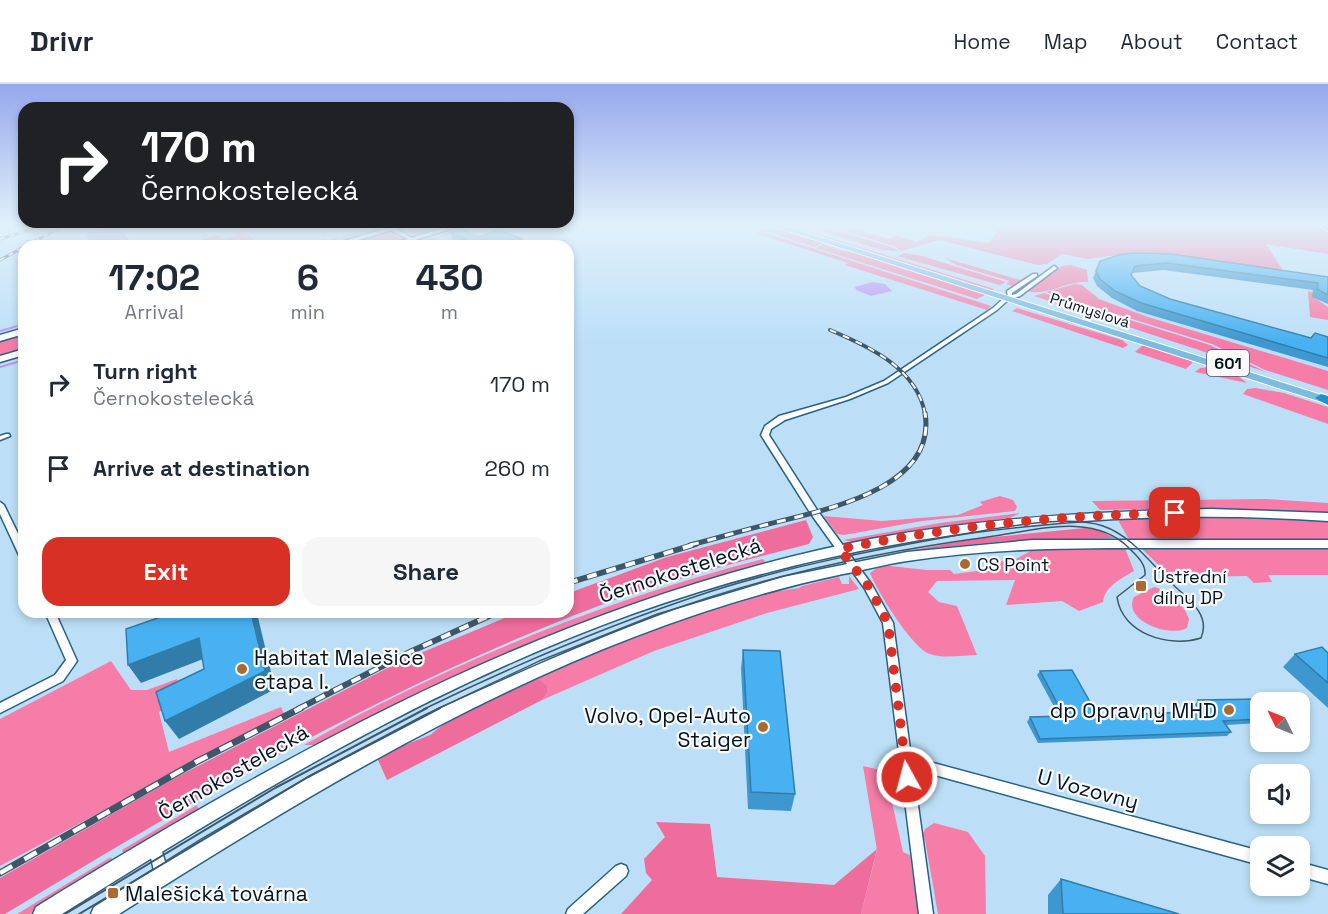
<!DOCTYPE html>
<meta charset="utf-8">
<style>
body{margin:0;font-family:"Space Grotesk",sans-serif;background:#f6f6f7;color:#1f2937;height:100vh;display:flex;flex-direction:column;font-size:22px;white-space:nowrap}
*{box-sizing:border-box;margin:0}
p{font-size:20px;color:#747a83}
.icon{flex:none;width:33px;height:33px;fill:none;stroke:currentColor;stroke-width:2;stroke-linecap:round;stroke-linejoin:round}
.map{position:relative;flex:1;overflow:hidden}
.panel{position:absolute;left:18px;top:156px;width:556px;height:378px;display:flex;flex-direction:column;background:#fff;border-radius:18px;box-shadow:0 3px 9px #0003}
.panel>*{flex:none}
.banner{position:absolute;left:18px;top:18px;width:556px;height:126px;border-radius:18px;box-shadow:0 3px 9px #0003;background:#202124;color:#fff;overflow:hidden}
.needle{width:39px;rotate:313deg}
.buttons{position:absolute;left:1250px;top:608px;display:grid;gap:12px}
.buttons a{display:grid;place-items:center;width:60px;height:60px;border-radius:12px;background:#fff;box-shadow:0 3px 9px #0003;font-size:30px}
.pin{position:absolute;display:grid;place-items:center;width:51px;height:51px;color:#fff;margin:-26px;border-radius:12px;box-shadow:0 3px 9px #0006}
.me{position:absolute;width:66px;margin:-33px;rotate:353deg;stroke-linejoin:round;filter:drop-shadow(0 0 4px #0008)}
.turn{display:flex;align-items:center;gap:21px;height:126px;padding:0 24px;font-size:27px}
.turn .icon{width:78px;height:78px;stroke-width:2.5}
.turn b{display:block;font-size:42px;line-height:51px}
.eta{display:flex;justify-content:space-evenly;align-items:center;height:102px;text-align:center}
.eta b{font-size:36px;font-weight:700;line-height:42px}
.action{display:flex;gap:12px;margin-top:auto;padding:12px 24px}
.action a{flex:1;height:69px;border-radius:18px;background:#d93025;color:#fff;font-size:24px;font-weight:700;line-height:69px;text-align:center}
.action a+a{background:#f6f6f7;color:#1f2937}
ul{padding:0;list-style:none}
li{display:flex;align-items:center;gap:18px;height:84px;padding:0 24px}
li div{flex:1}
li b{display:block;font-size:22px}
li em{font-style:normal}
header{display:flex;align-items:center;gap:36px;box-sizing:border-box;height:84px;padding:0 30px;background:#fff;border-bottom:2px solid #e0e1e3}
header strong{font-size:28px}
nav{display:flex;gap:33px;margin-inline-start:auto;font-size:21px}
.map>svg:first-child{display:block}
</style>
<header>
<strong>Drivr</strong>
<nav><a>Home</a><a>Map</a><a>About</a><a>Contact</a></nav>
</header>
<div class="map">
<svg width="1328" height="830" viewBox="0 0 1328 830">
<rect width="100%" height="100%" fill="#bcdff7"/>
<path fill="#f67da8" d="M410 141H439L446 144C428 149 415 155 398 145Z
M782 141H789L994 205 991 207Z
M801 141H819L892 163 899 167 882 166Z
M823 141H841L889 155 895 152 886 149 917 158 930 151 989 159 1002 141H1317L1328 150V170L1266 160 1282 185 1273 188 1132 169 1088 175 1062 170 1047 180 1038 181 939 156 901 167 894 162Z
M771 144 823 159 814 163 762 146Z
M240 147 239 149 246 150 254 155 253 157H261L262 160 189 162 205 158 202 155 217 151 223 155 237 152 234 149Z
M760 147 991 222 987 226 845 181 848 179 755 149Z
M383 149H393L403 155 384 162H335Z
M823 160 843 167 855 168 987 210 977 215 816 164Z
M905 169 922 172 1006 198 1000 201 897 172Z
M945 174 1020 196 1037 186 1012 202 1006 200 1010 197 956 181Z
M1071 181 1087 186 1088 198C1068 196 1046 213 1027 207L1062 182Z
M1075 200 1082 201 1099 215 1148 233 1328 287V306L1265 286 1212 260 1046 208Z
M1308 207 1321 210 1315 214 1328 223V236L1310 233Z
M1044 209 1210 261 1266 288 1034 212Z
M1017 224 1122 256 1128 261 1123 264 1012 227Z
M24 249V266L0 273V255Z
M1143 261H1145L1193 278 1186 285 1135 268Z
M1212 283 1237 291 1247 299 1195 288 1200 284Z
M1255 304 1284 309 1328 323V340L1243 310 1247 305Z
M1000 412 1013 416 1017 423 1015 427 922 437 844 451 837 450 824 432 882 437 958 431 983 421 980 418Z
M1266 415 1328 419V429L1204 424 1100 426 1092 417Z
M1020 429 1010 434 917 446 853 458 843 456 940 439Z
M1255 433 1328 437V456H1133L1128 454 1119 438 1120 434Z
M1036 464H1125L1134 487C1122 494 1104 503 1103 518L1079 527 1062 517 1006 521 1015 496 937 497 928 508 939 518 957 522 977 571C963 571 944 575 930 570 913 565 877 507 870 489L881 481 927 486H950L954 490 992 485 989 479 1016 475Z
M1141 464H1328V491H1268L1272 498 1254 499 1247 492 1187 493 1176 498Z
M763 475 765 478C608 522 459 584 316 661H304C442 582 609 514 763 475Z
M849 492 859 505 767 529 654 567 542 616 547 609 538 595 488 616C583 572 678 534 778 505L780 507 799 504 802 502 839 493 842 500H849Z
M1154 503C1169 507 1184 520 1189 535L1187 544C1169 554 1122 536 1134 513Z
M111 577 131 606H147L177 595 184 613 159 628 169 668 281 623 284 630 0 782V635Z
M863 682 885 687 903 768 910 771 918 830H861L877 766Z
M197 721 199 727 124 771 122 766Z
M934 739 968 748 985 772 986 830H938L925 756 921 754 925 745Z
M111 773 113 779 30 830H17Z"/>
<path fill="#ef6d9d" d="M806 436 813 453 809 460C734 479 660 498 588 526 382 605 193 716 5 830H0V794L175 694 399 578 519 528H568L569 509 667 473Z
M1085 444 1098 446 1115 454 1006 457 906 467 974 455Z
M538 595 547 602V609L542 616 387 696 378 676 395 665 430 651 454 632Z
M656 738 710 740 717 793 834 801 877 765 861 830H621L652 796 646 789 644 775 665 753Z"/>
<path fill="#b696f2" d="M117 142 132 159 117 162H93L84 149Z
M872 198 885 200 892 207 871 212 856 206 855 203Z"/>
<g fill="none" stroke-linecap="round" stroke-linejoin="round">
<path stroke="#b696f2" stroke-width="1.5" d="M460 147 479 141
M321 152 326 151 324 147
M441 152 454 149
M202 154 207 150
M427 156 435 154
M189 162 205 158 202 155
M310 162 380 143"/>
<path stroke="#b696f2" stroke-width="2" d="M0 247 24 240
M0 283 24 276"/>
<defs>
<path id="street" d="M390 144H394L414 155 410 156 390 146Z
M1054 182 1057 184 1056 185 1020 212 1008 216 997 226 888 299 850 315 785 336 771 345 769 351 817 426 872 501 893 539 911 673 1260 767V781L913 685 933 830H919L883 539 865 505 811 430 761 351 765 342 779 332 846 313 884 297 993 224 1004 214 1008 213 1007 207 1033 190H1037V192L1012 209V211L1016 210Z
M6 350H9L10 352 0 356V352Z
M0 418 4 421 24 462V474L21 473 19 471 0 430Z
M45 528H55L77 577 63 597 0 629V619L55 591 66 576Z
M154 755 159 756 160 761 169 791 167 796 162 798 157 796 155 791 148 761 149 756Z
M1299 778 1328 786V800L1299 792Z
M621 780 626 782 628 787 626 792 583 830H566L568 825 616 782Z"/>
<path id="secondary" d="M398 141H409L338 162H327Z
M453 141H463L396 162H385Z
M24 244V250L0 257V251Z
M24 265V271L0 278V272Z
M1211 425 1328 429V437C1093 421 855 451 632 530 429 603 243 716 62 830H33L36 823C300 661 563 515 871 455 983 434 1097 427 1211 425Z
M1033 456H1328V464C1265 464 1203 464 1140 464 1062 464 984 465 907 477 886 480 864 486 843 490 579 546 345 687 119 830H91L94 823 201 756 311 692 424 632 539 578 657 531 783 493 907 468Z"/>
<path id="primary" d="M770 141H782L1328 313V320Z"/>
<path id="highway" d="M1319 141H1328V147Z
M1321 310 1328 312V321L1315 314Z"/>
</defs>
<use href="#street" stroke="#276185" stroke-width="3"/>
<use href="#secondary" stroke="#276185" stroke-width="3"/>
<use href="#primary" stroke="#fff" stroke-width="2"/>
<use href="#highway" stroke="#fff" stroke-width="3"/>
<use href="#street" fill="#fff" fill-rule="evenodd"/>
<use href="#secondary" fill="#fff" fill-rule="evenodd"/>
<use href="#primary" fill="#7abce0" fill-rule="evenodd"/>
<use href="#highway" fill="#2290cb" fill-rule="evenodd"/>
<path stroke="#3e5768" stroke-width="1.5" d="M424 625C517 580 613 539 712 507 794 481 879 465 964 450 1001 444 1068 430 1103 442 1130 451 1149 477 1168 496 1184 512 1212 529 1201 554 1169 564 1122 550 1117 513L1145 491C1146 480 1137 472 1130 465 1094 427 1033 447 988 453 876 468 764 492 658 531 583 559 510 592 437 625"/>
<path stroke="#3e5768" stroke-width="2" d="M65 830 275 704 427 624
M79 830 308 693 440 624"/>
<defs>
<path id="rail-far4" d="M0 155 44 141
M26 162 65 141
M0 176 24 163"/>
<path id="rail-far3" d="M830 246C868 262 917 284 925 330"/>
<path id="rail-far2" d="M690 461C715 455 740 447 765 441 818 427 938 407 925 329"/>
<path id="rail-far1" d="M568 499 696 460
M298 625 412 567 498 528"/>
<path id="rail" d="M0 789 198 677 301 624"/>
</defs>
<use href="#rail-far4" stroke="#3e5768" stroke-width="3"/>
<use href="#rail-far3" stroke="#3e5768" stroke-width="4"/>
<use href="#rail-far2" stroke="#3e5768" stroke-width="5"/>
<use href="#rail-far1" stroke="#3e5768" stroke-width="6"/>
<use href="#rail" stroke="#3e5768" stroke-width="7"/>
<use href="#rail-far4" stroke="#fafafa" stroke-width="1.5" stroke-dasharray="5" stroke-linecap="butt"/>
<use href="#rail-far3" stroke="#fafafa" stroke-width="2" stroke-dasharray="7" stroke-linecap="butt"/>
<use href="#rail-far2" stroke="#fafafa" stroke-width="3" stroke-dasharray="9" stroke-linecap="butt"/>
<use href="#rail-far1" stroke="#fafafa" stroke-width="4" stroke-dasharray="10" stroke-linecap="butt"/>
<use href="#rail" stroke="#fafafa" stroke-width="4.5" stroke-dasharray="14" stroke-linecap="butt"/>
</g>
<path fill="#3e98cf" d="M451 149 478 153 522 155V161L519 162H460L459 158 452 155Z
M1122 170 1328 193V220L1312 213 1313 206 1164 186 1132 189 1131 191 1140 202 1170 215 1311 254 1328 253V283L1137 227 1112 214 1097 202 1093 194 1100 177Z
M743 566 795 710 791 727 748 725 741 584Z
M1328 569V624L1283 583 1295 570Z
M1040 587 1098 632 1199 628 1195 621 1198 616 1260 618V639L1226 641 1231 648 1227 652 1038 659 1027 638 1030 633 1059 632 1037 591Z
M1061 795 1179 830H1048V811Z"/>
<path fill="#327ca9" d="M522 155V161L519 162H498Z
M251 528H257V529L275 605 179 655 165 637Z
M199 554 211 572 141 599 128 581Z"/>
<path fill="#48b1f1" stroke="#327ca9" stroke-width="1.5" d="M461 145 478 153 500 146 522 155 498 162H469L459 157 466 155 451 149Z
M1139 169 1171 170 1328 193V211L1317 205 1318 199 1167 179 1135 182 1131 191 1140 202 1170 215 1311 254 1315 249 1328 253V274L1141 219 1115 207 1100 195 1096 187 1100 177 1122 170Z
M175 528H251L265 587 165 637 156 608 204 585 199 554 128 581 126 545Z
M1322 563 1328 569V599L1295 570Z
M743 566 780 567 795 710 751 708Z
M1072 586 1098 632 1206 627 1198 616 1262 615 1265 618H1260V635L1223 637 1231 648 1040 655 1030 633 1064 632 1040 587Z
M1061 795 1179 830H1063Z"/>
<linearGradient id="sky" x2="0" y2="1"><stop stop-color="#94a8ec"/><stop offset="0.55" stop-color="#e1f1fb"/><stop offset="1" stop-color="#e1f1fb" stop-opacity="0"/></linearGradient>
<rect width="1328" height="257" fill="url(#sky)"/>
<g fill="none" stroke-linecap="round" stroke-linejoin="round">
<path stroke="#d93025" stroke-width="10" stroke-dasharray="0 18" d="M907 693 888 539 869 503 840 465C951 442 1062 431 1175 429"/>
</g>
<g fill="#aa6a33" stroke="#fafafa" stroke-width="2">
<circle cx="965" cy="480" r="6"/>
<rect x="1135" y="496" width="12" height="12" rx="3"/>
<circle cx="242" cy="585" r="6"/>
<circle cx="1229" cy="626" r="6"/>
<circle cx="763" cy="643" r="6"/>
<rect x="107" y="803" width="12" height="12" rx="3"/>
</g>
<g text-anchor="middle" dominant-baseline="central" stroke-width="4.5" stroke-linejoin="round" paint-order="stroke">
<g font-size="15" fill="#001422" stroke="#fafafa">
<text transform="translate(1090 226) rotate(18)">Průmyslová</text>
</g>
<rect fill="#fafafa" stroke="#4b5963" stroke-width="1.5" x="1207" y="266" width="42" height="26" rx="4.5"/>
<g font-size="16" font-weight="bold" fill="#001422">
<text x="1228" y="279">601</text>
</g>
<g font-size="18" fill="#001422" stroke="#fafafa" text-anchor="start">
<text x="977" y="480">CS Point</text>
<text x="1153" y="492">Ústřední<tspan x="1153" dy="21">dílny DP</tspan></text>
</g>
<g font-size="21" fill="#001422" stroke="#fafafa">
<text transform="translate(680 486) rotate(-18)">Černokostelecká</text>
<text transform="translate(233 688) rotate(-30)">Černokostelecká</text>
<text transform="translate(1088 705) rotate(15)">U Vozovny</text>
</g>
<g font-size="21" fill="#001422" stroke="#fafafa" text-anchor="start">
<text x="254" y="573">Habitat Malešice<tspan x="254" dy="24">etapa I.</tspan></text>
<text x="1217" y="626" text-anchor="end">dp Opravny MHD</text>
<text x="751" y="631" text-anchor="end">Volvo, Opel-Auto<tspan x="751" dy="24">Staiger</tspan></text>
<text x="125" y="809">Malešická továrna</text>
</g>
</g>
</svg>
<div class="buttons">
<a><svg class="needle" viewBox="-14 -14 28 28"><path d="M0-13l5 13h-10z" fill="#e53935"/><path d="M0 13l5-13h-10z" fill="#747a83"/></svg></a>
<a><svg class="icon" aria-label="sound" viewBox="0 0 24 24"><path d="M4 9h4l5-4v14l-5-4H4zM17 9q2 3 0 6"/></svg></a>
<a><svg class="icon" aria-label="layers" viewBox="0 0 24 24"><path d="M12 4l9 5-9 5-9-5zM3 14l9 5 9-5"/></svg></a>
</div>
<div class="pin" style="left:1175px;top:429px;background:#d93025"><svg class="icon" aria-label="arrive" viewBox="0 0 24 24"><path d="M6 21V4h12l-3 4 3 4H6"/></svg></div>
<svg class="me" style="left:907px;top:693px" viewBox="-20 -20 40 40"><circle r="17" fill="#d93025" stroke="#fff" stroke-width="3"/><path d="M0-11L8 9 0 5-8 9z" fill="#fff"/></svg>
<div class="banner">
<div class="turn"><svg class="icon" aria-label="right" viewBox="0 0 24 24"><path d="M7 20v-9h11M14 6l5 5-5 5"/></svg><div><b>170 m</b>Černokostelecká</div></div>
</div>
<section class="panel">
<div class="eta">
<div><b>17:02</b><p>Arrival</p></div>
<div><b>6</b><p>min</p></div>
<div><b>430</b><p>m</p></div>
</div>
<ul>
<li><svg class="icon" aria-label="right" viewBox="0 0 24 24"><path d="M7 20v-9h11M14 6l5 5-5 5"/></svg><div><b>Turn right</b><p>Černokostelecká</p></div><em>170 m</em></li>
<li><svg class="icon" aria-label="arrive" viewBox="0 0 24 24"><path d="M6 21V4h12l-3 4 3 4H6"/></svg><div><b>Arrive at destination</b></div><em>260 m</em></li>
</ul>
<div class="action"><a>Exit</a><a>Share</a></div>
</section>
</div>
